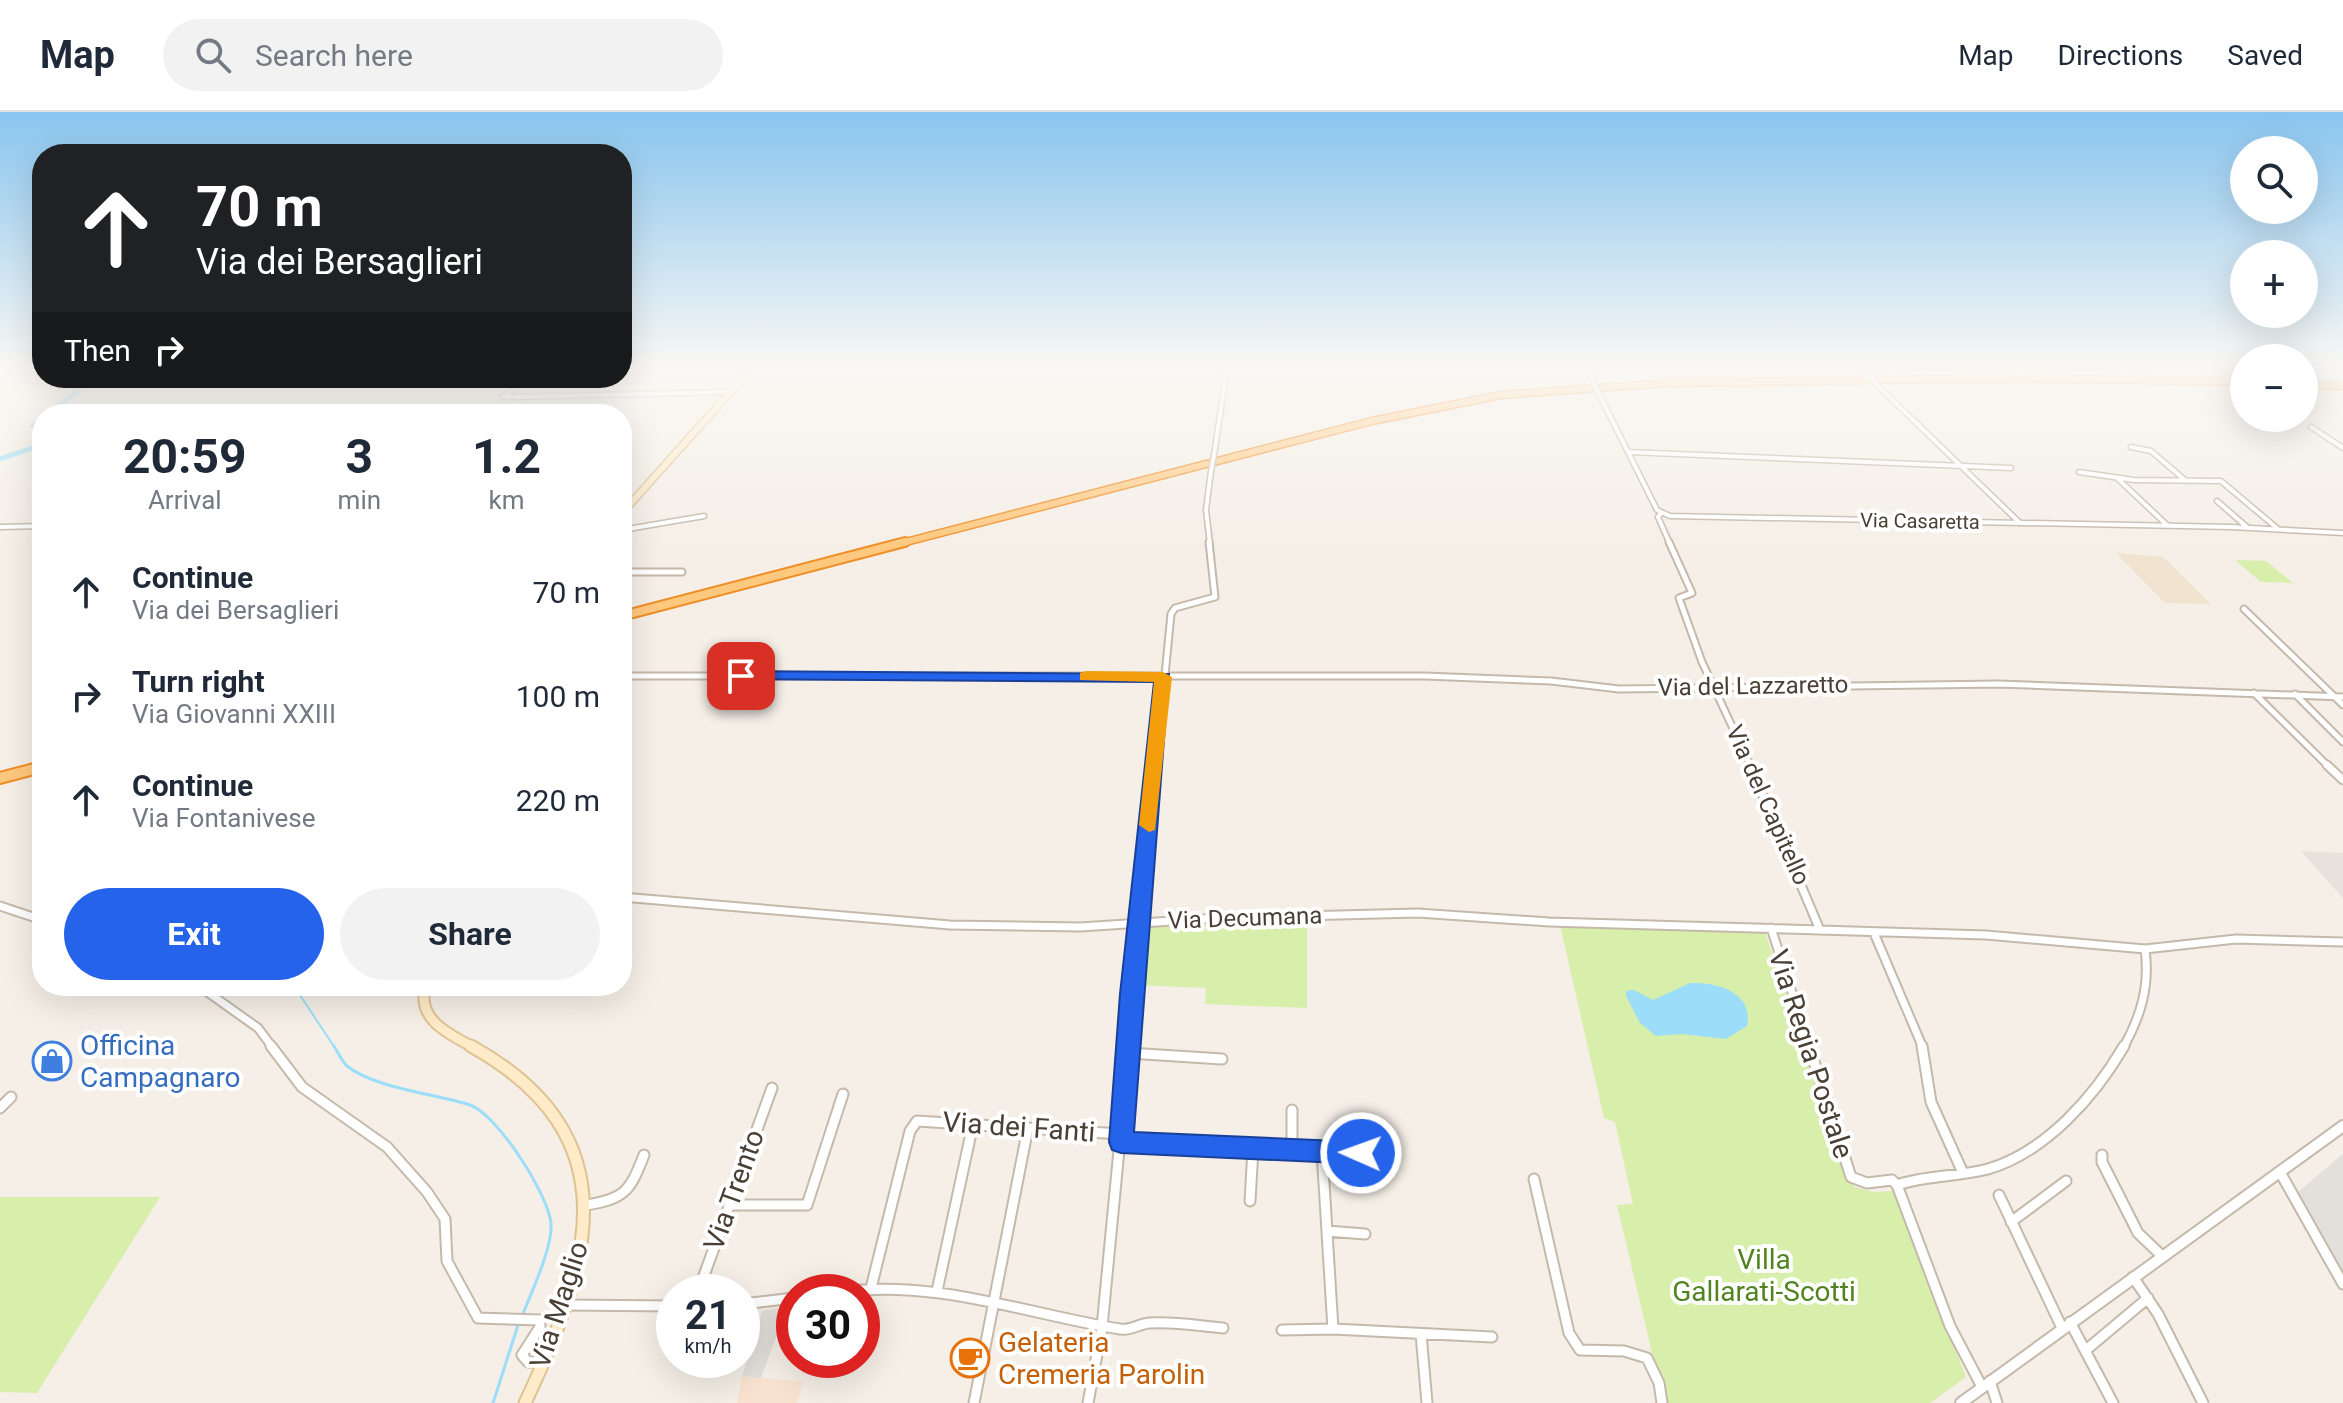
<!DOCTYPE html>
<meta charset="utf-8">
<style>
body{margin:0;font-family:Roboto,sans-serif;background:#f2f2f3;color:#1f2937;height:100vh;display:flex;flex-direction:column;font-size:30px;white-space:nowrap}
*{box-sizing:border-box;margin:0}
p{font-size:26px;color:#747a83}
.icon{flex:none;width:44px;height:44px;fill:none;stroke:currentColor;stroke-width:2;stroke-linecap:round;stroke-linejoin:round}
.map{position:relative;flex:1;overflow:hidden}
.sheet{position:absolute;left:32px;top:292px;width:600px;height:592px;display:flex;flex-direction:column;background:#fff;border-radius:32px;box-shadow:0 8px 32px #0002}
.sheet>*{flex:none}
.banner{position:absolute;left:32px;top:32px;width:600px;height:244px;border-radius:32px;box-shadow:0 8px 32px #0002;background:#202124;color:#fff;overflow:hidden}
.buttons{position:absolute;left:2230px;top:24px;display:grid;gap:16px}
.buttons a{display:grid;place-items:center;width:88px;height:88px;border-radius:50%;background:#fff;box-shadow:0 8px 32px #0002;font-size:40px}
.speed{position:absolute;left:656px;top:1162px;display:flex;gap:16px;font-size:40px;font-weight:700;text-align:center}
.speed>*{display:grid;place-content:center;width:104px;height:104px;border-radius:50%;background:#fff;box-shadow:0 8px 32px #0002;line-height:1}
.speed small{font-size:20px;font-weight:400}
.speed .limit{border:12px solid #d22;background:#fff;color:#111}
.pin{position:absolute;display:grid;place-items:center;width:68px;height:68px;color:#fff;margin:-34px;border-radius:16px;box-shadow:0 4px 12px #0006}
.me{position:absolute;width:88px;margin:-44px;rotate:272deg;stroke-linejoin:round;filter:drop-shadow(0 0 6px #0008)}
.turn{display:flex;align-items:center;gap:28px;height:168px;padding:0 32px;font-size:36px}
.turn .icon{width:104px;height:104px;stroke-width:2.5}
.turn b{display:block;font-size:56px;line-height:68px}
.then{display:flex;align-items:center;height:76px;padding:0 32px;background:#0003;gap:16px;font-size:30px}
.eta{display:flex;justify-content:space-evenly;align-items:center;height:136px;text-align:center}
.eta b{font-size:48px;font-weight:700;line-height:56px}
.cta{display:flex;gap:16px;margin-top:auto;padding:16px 32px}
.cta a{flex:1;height:92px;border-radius:48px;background:#2563eb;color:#fff;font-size:32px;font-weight:700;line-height:92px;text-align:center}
.cta a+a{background:#f2f2f3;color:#1f2937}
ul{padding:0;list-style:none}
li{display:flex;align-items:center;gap:24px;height:104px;padding:0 32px}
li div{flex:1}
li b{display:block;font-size:30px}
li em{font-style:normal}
header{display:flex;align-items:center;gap:48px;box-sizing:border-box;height:112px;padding:0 40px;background:#fff;border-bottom:2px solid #e0e1e3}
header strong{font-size:38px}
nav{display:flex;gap:44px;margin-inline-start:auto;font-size:28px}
.search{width:560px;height:72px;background:#f2f2f3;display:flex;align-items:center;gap:20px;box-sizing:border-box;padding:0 28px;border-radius:44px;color:#747a83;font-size:30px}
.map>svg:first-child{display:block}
</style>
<header>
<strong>Map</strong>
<div class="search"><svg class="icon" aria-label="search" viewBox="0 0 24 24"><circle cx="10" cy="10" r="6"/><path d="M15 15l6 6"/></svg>Search here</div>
<nav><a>Map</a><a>Directions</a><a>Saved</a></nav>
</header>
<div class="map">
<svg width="2343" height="1291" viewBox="0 0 2343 1291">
<rect width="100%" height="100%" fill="#f5efe7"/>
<path fill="#f9e3d0" d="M742 1264 803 1270 797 1291H737Z"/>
<path fill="#e8e1dc" d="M2301 739 2343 741V786Z"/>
<path fill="#f0e3cf" d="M2116 441 2163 445 2211 492 2165 491Z"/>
<path fill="#d8eeab" d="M2235 448 2266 449 2293 471 2261 470Z
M1303 806 1307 810V896L1205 892 1206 876 1136 873 1142 818 1147 815Z
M1560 813 1765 820 1843 1056 1854 1075 1875 1080 1893 1079 1966 1265 1930 1291H1664L1617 1093 1633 1092 1615 1010 1604 1006Z
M0 1085H160L37 1281 0 1280Z"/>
<path fill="#e3e0dc" d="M2343 1042V1164L2298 1080Z
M788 1194 761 1266 742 1264 762 1199Z"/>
<path fill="#9cdef9" d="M1690 871C1717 870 1754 880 1747 914L1726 927 1681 922 1656 924 1640 911 1626 884V879L1634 878 1653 888Z"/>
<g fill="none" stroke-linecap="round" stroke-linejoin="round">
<path stroke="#9cdef9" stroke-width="2" d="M294 874 335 936"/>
<path stroke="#9cdef9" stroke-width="3" d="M334 934C338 940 342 950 347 954 374 976 436 982 470 993 497 1002 548 1082 551 1111 553 1135 531 1181 522 1204
M493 1291 519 1210"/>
<path stroke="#9cdef9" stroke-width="5" d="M48 302 94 266
M42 307 33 314H42
M0 347 42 333"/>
<defs>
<path id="minor-far3" d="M1860 256 1867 263
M529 266 503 285 729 280
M1878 274 2020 411
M1603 290 1657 398 1670 404 2231 415 2343 421
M2311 315 2343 336
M2131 335 2151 339 2186 369
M1628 340 2011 356
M1214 343 1227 256
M2079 360 2134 368 2221 369 2278 417
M2117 366 2167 413
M2217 389 2247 415
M1661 401 1658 405 1670 432
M0 415 42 414
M622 418 704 404
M1210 432 1206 398 1211 359"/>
<path id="minor-far2" d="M1669 430 1692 481 1679 486 1702 550 1751 655
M622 460H682
M2244 497 2343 593
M622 564H1425L1551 569 1619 577 1999 572 2343 585
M2254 581 2329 655
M2295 582 2343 630
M1156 655 1171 502 1175 496 1215 485 1209 430"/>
<path id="minor-far1" d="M1750 653 1820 818
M2327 653 2343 668
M622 785 950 813 1080 815 1218 806 1418 801 1549 810 1986 823 2145 837 2236 827 2343 830
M0 794 42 808
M1771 816 1810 936
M1874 821 1923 936
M199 874 258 916 273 936
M1129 936 1156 653
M2123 936C2141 904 2150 874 2145 837"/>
<path id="minor" d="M271 934 302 975 387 1035 427 1080 445 1107 447 1149 478 1206 540 1208V1215L522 1243 528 1250 543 1251
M1809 934 1851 1065 1867 1071 1892 1068 1897 1073 1950 1214 1982 1275
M1922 934 1931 990 1963 1061
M1129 941 1222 947
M0 996 11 985
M1292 998V1038
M1121 1030 1322 1039 1333 1217 1492 1225
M1322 1039 1361 1041
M2102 1043V1050L2138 1121 2161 1143
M2280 1060 2343 1172
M1534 1067 1569 1221 1580 1238 1624 1239 1647 1246 1659 1271 1662 1291
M1897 1073C1927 1063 1958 1065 1988 1057 2046 1040 2095 984 2124 934
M1999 1083 2062 1216
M1250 1089 1253 1037
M586 1093C625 1087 630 1079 644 1043
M729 1093H807L843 982
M2011 1110 2066 1069
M1327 1119 1365 1122
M2133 1165 2158 1202 2203 1291
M871 1176 910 1019 917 1009 1120 1022
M937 1179 973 1012
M698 1180 772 976
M841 1180C937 1167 1026 1202 1120 1217 1130 1219 1139 1212 1149 1211 1173 1209 1200 1214 1223 1216
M742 1192 794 1186
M565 1193 674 1194
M2070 1210 2113 1291
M1282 1218 1333 1217
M1421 1222 1427 1291
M2086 1238 2148 1186
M1990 1269 1997 1291
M974 1291 1028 1016
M1088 1291 1102 1215 1129 934"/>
<path id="tertiary" d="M1961 1291 2343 1014"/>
<path id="secondary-far2" d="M622 401 752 256"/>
<path id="secondary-far1" d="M426 874C415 907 450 923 475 936"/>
<path id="secondary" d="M471 934C634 1025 590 1153 525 1291"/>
<path id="trunk-far2" d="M2304 273 2343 274
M898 432 1372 309 1501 283 1668 271 2022 266 2244 270"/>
<path id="trunk-far1" d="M622 504 905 430"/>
<path id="trunk" d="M0 666 42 655"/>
</defs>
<use href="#minor-far3" stroke="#c5b9ab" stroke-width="7"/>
<use href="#minor-far2" stroke="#c5b9ab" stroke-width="9"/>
<use href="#minor-far1" stroke="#c5b9ab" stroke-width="11"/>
<use href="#minor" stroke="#c5b9ab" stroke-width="13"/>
<use href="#tertiary" stroke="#c5b9ab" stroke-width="14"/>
<use href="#secondary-far2" stroke="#dec293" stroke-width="9"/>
<use href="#secondary-far1" stroke="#dec293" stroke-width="13"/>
<use href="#secondary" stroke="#dec293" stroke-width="15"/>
<use href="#trunk-far2" stroke="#f08e26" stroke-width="9"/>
<use href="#trunk-far1" stroke="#f08e26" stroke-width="12"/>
<use href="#trunk" stroke="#f08e26" stroke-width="14"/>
<use href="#minor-far3" stroke="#fff" stroke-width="4"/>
<use href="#minor-far2" stroke="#fff" stroke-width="5"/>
<use href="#minor-far1" stroke="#fff" stroke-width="7"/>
<use href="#minor" stroke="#fff" stroke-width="9"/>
<use href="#tertiary" stroke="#fff" stroke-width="10"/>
<use href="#secondary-far2" stroke="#ffebc7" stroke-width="6"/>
<use href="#secondary-far1" stroke="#ffebc7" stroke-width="9"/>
<use href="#secondary" stroke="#ffebc7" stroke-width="11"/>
<use href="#trunk-far2" stroke="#ffc87f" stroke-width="6"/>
<use href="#trunk-far1" stroke="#ffc87f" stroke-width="8"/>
<use href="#trunk" stroke="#ffc87f" stroke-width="10"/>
<defs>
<path id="minor-bridge" d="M1588 259 1603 290
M1867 263 1878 274
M1211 359 1214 343"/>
</defs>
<use href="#minor-bridge" stroke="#c5b9ab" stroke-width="7" stroke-linecap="butt"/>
<use href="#minor-bridge" stroke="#fff" stroke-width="4"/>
</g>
<linearGradient id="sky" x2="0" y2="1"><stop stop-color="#89c5ef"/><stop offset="0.59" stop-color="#faf8f4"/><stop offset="1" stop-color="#faf8f4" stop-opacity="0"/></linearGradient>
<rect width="2343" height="436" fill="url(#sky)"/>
<path fill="#2563eb" stroke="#184099" stroke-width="2" d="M741 559 1169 562 1134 1020 1361 1030 1370 1033 1374 1041 1370 1048 1361 1052 1121 1041 1112 1038 1109 1030 1120 882 1154 570 735 567 733 564Z"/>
<path fill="#f59e0b" d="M1086 559 1163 560 1172 565 1155 718 1149 720 1139 713 1154 570 1080 568V561Z"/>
<defs>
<symbol id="shop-ring" viewBox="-11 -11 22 22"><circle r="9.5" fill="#fff" stroke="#3f7fe0" stroke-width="1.5"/><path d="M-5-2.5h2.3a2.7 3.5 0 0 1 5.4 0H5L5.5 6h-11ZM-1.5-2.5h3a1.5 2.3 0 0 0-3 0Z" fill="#3f7fe0"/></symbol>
<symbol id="cafe-ring" viewBox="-11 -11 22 22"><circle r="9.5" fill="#fff" stroke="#e8710a" stroke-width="1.5"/><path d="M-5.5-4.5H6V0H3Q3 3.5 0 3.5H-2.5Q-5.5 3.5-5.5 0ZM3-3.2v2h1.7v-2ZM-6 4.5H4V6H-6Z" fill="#e8710a"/></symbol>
</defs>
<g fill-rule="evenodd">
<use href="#shop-ring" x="30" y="927" width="44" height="44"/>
<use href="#cafe-ring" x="948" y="1224" width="44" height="44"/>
</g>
<g text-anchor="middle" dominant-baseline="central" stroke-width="8" stroke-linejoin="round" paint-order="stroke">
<g font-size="20" fill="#493f35" stroke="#fff">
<text transform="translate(1920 409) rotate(1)">Via Casaretta</text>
</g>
<g font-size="24" fill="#493f35" stroke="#fff">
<text transform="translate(1753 574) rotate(-1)">Via del Lazzaretto</text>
<text transform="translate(1768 693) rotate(66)">Via del Capitello</text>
<text transform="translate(1245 806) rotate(-2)">Via Decumana</text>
</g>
<g font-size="28" fill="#366cbe" stroke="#fff" text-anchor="start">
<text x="80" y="933">Officina<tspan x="80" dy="32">Campagnaro</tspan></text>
</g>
<g font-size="28" fill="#493f35" stroke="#fff">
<text transform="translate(1811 942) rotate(72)">Via Regia Postale</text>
<text transform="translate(1019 1015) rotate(4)">Via dei Fanti</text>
<text transform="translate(734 1078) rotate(-70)">Via Trento</text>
<text transform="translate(559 1193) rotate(-72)">Via Maglio</text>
</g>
<g font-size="28" fill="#518320" stroke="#fff">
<text x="1764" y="1147">Villa<tspan x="1764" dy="32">Gallarati-Scotti</tspan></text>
</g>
<g font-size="28" fill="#c56008" stroke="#fff" text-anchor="start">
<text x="998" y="1230">Gelateria<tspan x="998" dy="32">Cremeria Parolin</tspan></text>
</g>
</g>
</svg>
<div class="buttons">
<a><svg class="icon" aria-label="search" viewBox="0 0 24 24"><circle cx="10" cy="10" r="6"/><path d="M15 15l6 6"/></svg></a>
<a>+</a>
<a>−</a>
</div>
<div class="speed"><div>21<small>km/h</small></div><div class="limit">30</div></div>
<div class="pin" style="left:741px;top:564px;background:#d93025"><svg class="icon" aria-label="arrive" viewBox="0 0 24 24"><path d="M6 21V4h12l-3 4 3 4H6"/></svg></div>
<svg class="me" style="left:1361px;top:1041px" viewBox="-20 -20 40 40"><circle r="17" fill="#2563eb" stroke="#fff" stroke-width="3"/><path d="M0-11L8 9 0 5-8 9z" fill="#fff"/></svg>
<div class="banner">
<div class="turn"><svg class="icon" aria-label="ahead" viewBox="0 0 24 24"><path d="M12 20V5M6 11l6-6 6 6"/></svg><div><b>70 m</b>Via dei Bersaglieri</div></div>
<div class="then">Then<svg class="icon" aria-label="right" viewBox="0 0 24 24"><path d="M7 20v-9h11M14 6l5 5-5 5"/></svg></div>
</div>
<section class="sheet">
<div class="eta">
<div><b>20:59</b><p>Arrival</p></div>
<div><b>3</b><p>min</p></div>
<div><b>1.2</b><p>km</p></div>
</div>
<ul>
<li><svg class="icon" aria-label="ahead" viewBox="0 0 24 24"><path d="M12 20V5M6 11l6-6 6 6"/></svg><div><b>Continue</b><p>Via dei Bersaglieri</p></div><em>70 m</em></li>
<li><svg class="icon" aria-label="right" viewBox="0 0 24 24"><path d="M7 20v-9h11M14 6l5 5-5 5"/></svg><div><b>Turn right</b><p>Via Giovanni XXIII</p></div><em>100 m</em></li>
<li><svg class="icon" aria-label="ahead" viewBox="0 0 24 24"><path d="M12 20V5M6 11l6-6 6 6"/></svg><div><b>Continue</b><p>Via Fontanivese</p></div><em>220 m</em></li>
</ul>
<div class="cta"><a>Exit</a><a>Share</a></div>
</section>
</div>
